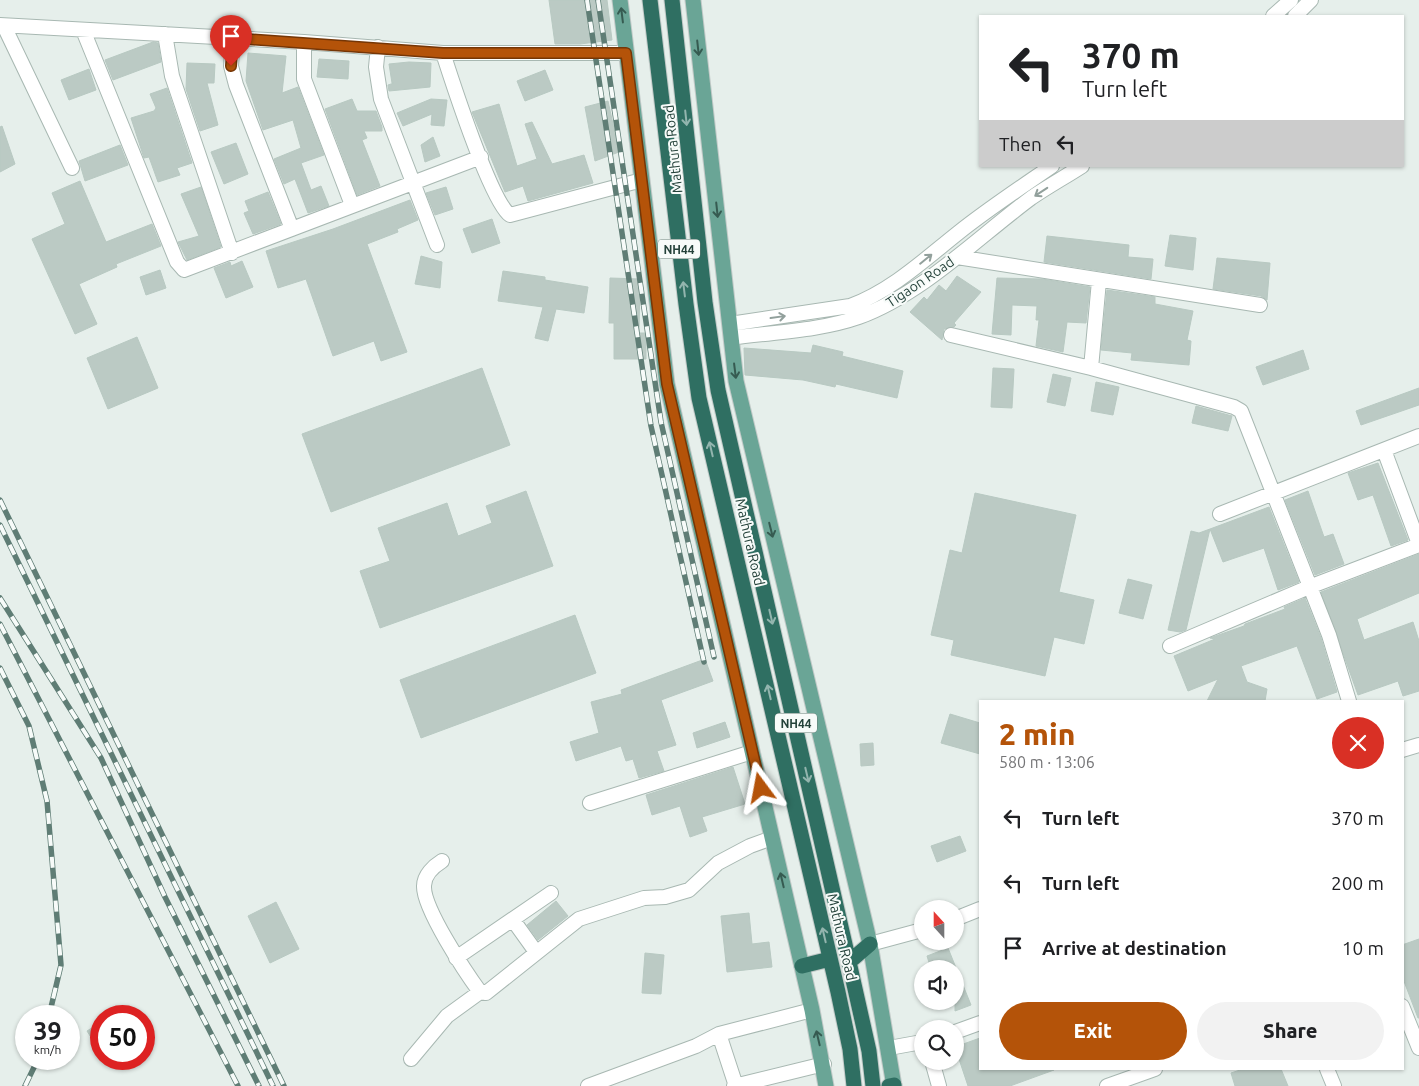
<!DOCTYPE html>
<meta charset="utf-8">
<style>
body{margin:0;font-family:Ubuntu,sans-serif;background:#f2f2f2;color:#202124;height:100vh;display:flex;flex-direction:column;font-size:19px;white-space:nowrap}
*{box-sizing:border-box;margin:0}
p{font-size:16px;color:#757577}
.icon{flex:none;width:28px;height:28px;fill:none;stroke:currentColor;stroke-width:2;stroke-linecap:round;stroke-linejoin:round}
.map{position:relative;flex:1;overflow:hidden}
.drawer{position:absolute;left:979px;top:700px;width:425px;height:370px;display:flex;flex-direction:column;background:#fff;border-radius:0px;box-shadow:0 1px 4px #0004}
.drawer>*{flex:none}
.guide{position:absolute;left:979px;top:15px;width:425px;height:152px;border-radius:0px;box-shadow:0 1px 4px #0004;background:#fff;color:#202124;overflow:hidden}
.needle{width:32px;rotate:339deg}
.controls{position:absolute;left:914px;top:900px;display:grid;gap:10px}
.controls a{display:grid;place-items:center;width:50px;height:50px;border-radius:50%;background:#fff;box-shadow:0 1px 4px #0004;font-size:25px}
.speed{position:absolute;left:15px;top:1005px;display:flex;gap:10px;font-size:25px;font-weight:700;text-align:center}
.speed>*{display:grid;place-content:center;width:65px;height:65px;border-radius:50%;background:#fff;box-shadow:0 1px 4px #0004;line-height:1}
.speed small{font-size:12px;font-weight:400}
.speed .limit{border:8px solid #d22;background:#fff;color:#111}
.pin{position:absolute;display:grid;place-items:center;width:42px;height:42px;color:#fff;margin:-51px -21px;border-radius:50% 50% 50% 0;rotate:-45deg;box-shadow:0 0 5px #0007}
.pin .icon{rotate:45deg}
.me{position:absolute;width:55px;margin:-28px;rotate:347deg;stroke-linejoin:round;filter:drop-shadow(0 0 4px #0008)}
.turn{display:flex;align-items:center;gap:18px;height:105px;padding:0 20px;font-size:22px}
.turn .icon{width:65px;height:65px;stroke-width:2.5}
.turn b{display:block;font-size:35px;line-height:42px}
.then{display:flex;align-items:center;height:48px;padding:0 20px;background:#0003;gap:10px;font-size:19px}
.round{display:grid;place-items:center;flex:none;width:52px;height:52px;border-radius:26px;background:#f2f2f2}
.summary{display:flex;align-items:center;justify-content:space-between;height:85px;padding:0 20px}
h1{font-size:30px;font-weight:800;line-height:38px;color:#b45309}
.cta{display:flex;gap:10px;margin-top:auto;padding:10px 20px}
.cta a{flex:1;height:58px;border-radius:30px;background:#b45309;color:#fff;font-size:20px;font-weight:800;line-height:58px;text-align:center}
.cta a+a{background:#f2f2f2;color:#202124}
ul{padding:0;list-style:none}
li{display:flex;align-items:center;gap:15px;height:65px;padding:0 20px}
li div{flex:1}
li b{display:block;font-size:19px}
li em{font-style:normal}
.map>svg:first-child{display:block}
</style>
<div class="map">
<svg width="1419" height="1086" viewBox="0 0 1419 1086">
<rect width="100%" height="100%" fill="#e6efeb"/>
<path fill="#bbcac4" stroke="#b8c9c2" d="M549 0H607L612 40 580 44H555Z
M153 42 158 43 161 62 113 80 105 60Z
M248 53 286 56 282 93 298 87 324 155 301 163 311 190 321 186 329 206 308 213 295 179 284 184 274 159 301 148 293 120 263 130 246 81Z
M319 59 349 61 348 79 317 77Z
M409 62 431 63 430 87 389 91 388 85 394 83H392L389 64Z
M187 63 215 64 214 83H207L218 125 200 131 186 89Z
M89 69 96 90 69 100 61 80Z
M545 70 553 90 525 101 517 81Z
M167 88 192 163 177 168 180 175 158 182 149 157 144 158 131 118 154 111 156 108 150 94Z
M352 99 357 111H376L382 127V131H364L367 138 362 140 380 186 357 195 325 109Z
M431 99 447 100 444 126 431 125 432 114 403 126 397 113Z
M608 101 619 152 595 161 585 107Z
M499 104 517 166 537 159 525 124 532 122 552 164 584 155 593 183 528 201 523 186 505 192 472 112Z
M2 126 15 164 0 172V127Z
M433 137 440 156 425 162 421 145Z
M236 143 248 174 224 184 211 152Z
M120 145 128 165 85 181 79 161Z
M80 181 106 242 152 224 161 246 116 264 117 267 79 284 97 324 75 334 32 239 65 224 52 193Z
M201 187 221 247 187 260 178 242 199 236 181 194Z
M446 187 453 209 435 215 426 193Z
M268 192 281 224 253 234 244 213 249 211 245 201Z
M410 200 418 220 397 229 398 232 367 244 407 352 381 361 374 341 333 356 306 279 278 288 266 251 333 229Z
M492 219 500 243 472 253 463 229Z
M1170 235 1196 238 1193 270 1165 266Z
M1047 236 1129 245 1128 257 1153 259 1151 279 1044 262Z
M421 256 442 262 440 288 415 284Z
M1217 258 1270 263 1267 300 1261 296 1213 289Z
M242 261 253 287 226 298 214 268 230 262 231 266Z
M160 270 166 288 146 295 140 277Z
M503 271 545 277V280L588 287 584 313 556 309 548 341 535 338 543 307 498 301Z
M957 276 981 292 954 323 956 325 954 327 944 329 942 340 910 312 924 297 927 300 939 285 946 291Z
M610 278 640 279 639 333H646V359H614V323H609Z
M997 278 1042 279 1090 287 1086 323 1067 322 1063 352 1036 346 1039 320H1036L1037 306 1012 305 1011 335 992 334Z
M1107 290 1155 297V304L1193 311 1187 340 1191 341 1189 365 1131 360 1132 353 1101 350Z
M137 337 158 388 108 409 87 358Z
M813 345 843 352 842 356 903 371 897 398 836 384 835 387 803 380 745 375 744 348 811 353Z
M1303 350 1309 369 1263 385 1256 367Z
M482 368 510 445 331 512 302 434Z
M993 368 1014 369 1012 408 991 407Z
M1053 374 1071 378 1065 406 1047 402Z
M1096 382 1119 387 1113 415 1091 411Z
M1419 388V405L1361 425 1356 411Z
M1196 406 1232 416 1228 431 1192 423Z
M1378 463 1408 540 1391 546 1373 495 1358 500 1348 473Z
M526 491 553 566 380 628 360 571 390 561 378 528 447 503 458 536 492 523 486 506Z
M1308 491 1324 537 1333 534 1344 564 1315 575 1285 500Z
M975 493 1076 515 1059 592 1094 600 1084 644 1054 637 1045 676 951 655 954 640 931 635 950 550 962 553Z
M1269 507 1299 582 1278 590 1264 548 1223 562 1210 529Z
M1210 529 1186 630 1180 632 1168 630 1191 531 1199 533Z
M1419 554V593L1357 619 1364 640 1413 622 1419 641V691L1403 696 1398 681 1358 695 1321 592Z
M1128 579 1152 585 1143 619 1119 613Z
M1305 598 1321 638 1337 692 1317 699 1297 646 1241 666 1247 682 1267 689 1265 701H1207L1218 679 1188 691 1174 656 1215 639 1210 638 1244 626 1245 624 1285 609 1284 607Z
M575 615 596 673 421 738 400 680Z
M705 659 713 681 661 700 676 745 657 751 664 771 639 778 633 759 626 761 621 746 576 761 570 742 599 733 591 702 622 694 621 690Z
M950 714 980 723V754L941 743Z
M725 722 730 737 697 748 693 733Z
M873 743 874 765 861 766 860 744Z
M733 767 745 804 702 817 707 831 690 837 680 806 652 815 646 795Z
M960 836 966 851 937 862 931 846Z
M556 901 568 916 538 940 527 925Z
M276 902 299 949 270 963 248 916Z
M749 913 752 944 769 942 772 967 727 972 721 916Z
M1419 939V1018H1418L1402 976V945Z
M948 948 971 1005 955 1011V969H931L927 956Z
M645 953 664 955 661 994 642 993Z
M101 1022V1037L94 1042 87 1031Z
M980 1038V1069L1054 1070 1010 1086H968L955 1047Z
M1243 1069H1281L1288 1086H1235L1231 1073Z"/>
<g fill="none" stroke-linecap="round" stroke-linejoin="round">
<defs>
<path id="minor" d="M1273 16 1291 0
M1295 16 1311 0
M0 25 304 42 443 53H626
M4 26 72 168
M83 30 177 262 184 270 481 157
M165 34 172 76 232 253
M233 38 231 66 236 85 292 229
M304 42V79L352 205
M378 47 376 67 381 99 437 245
M443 53C452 81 491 202 510 215L642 180
M957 257 1260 305
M730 324 850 306C891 291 924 260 958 233 988 209 1020 188 1052 166
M951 335 1091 368 1234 407 1241 411 1329 635 1349 701
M731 338C773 332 819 331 859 317 922 294 977 238 1031 198 1047 187 1065 177 1082 166
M1091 368 1099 281
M1384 450 1419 544
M1220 514 1419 436
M1170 646 1309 587 1419 545
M1402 750 1419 745
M590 803 752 752
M442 861C434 866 424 875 424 886 423 908 466 973 480 992
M955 919 980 909
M513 920 536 952
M870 944 922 930
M456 958 551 893
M1402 1006 1419 1048
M955 1032 980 1023
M719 1034 736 1086
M889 1048 922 1042
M411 1059 447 1016 480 992 486 993 579 919 644 898 665 897 689 890 718 863 750 846 772 838
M932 1061 939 1086
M1327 1069 1334 1086
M588 1086 696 1046 719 1034 812 1010
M734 1086 824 1064
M1107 1086 1155 1069"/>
<path id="major" d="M620 0 667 384 812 1010 826 1086
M693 0 736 381 870 944 894 1086"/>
<path id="highway" d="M650 0 686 304 699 398 838 992 850 1049 854 1086
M672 0 705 302 718 390 849 962 869 1051 873 1086
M849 962 870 944
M802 966 830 959
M889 1086 894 1085"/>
</defs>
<use href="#minor" stroke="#a8b8b2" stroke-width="16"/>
<use href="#major" stroke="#c2cac8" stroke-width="17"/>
<use href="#highway" stroke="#c2cac8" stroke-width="17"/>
<use href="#minor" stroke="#fff" stroke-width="14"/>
<use href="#major" stroke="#6aa596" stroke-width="15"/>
<use href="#highway" stroke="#2f6f62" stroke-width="15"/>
<defs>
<path id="rail" d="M587 0 651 426 704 662
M598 0 661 422 714 657
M0 500 284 1086
M0 525 273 1086
M0 598 101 758 165 897 259 1086
M0 624 238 1086
M0 668 29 726 47 801 61 965 49 1016
M25 1086 38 1059"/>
</defs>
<use href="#rail" stroke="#5f7d75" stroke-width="5.5"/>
<use href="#rail" stroke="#f7fbf9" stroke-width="4" stroke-dasharray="11" stroke-linecap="butt"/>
</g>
<defs><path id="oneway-shaft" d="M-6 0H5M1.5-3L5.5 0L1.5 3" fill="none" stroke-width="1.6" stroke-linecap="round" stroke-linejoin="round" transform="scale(1.25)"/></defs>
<g stroke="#365b51">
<use href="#oneway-shaft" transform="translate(622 15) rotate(-97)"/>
<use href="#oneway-shaft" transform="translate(698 48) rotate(84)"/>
<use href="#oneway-shaft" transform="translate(717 210) rotate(84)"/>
<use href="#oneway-shaft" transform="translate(735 371) rotate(83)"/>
<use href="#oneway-shaft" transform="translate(771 530) rotate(76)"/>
<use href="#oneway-shaft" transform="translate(782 880) rotate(-103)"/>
<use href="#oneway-shaft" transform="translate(818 1038) rotate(-103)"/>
</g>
<g stroke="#93b5ae">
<use href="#oneway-shaft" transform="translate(686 118) rotate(84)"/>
<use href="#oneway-shaft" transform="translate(684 289) rotate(-97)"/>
<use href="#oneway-shaft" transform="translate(711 449) rotate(-103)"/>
<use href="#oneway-shaft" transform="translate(771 617) rotate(77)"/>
<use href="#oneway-shaft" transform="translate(769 692) rotate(-103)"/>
<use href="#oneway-shaft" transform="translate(807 775) rotate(77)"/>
<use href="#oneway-shaft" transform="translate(824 935) rotate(-103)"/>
</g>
<g stroke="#92a09c">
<use href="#oneway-shaft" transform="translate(1041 192) rotate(147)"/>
<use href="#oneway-shaft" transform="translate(926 259) rotate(-39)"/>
<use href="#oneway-shaft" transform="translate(778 317) rotate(-8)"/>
</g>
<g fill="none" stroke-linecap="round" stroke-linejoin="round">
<defs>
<path id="route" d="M231 66 233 38 443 53H626L667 384 761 788"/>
</defs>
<use href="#route" stroke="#753606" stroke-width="12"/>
<use href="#route" stroke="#b45309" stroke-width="9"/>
</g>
<g text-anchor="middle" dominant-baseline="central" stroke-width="4" stroke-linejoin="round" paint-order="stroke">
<g fill="#f7fbf9" stroke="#637a73" stroke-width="1">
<rect x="658" y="239.5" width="42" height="19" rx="4"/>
<rect x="775" y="713.5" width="42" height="19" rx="4"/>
</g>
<g font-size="12" font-weight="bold" fill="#24423a">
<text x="679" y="249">NH44</text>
<text x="796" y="723">NH44</text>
</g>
<g font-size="14" fill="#24423a" stroke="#f7fbf9">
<text transform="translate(673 149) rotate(-96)">Mathura Road</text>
<text transform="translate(920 282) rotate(-34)">Tigaon Road</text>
<text transform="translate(750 542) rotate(77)">Mathura Road</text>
<text transform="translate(842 937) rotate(77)">Mathura Road</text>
</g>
</g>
</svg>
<div class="controls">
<a><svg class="needle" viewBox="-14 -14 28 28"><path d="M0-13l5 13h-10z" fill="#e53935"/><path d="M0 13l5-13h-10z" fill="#757577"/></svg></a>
<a><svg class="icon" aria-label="sound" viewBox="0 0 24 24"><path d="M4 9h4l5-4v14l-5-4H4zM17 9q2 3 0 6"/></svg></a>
<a><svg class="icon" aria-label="search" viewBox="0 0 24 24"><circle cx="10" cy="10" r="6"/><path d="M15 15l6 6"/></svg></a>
</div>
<div class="speed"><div>39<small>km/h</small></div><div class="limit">50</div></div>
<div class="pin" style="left:231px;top:66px;background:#d93025"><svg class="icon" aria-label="arrive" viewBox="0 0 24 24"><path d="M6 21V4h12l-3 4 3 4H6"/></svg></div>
<svg class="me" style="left:761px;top:788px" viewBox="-20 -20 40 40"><path d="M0-17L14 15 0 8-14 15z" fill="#b45309" stroke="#fff" stroke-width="4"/></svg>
<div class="guide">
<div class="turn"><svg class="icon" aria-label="left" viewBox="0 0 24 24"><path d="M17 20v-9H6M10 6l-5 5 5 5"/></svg><div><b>370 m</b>Turn left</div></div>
<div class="then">Then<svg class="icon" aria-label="left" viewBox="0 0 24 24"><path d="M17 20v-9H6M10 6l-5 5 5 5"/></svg></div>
</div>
<section class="drawer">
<div class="summary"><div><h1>2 min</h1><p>580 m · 13:06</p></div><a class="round" style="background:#d93025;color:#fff"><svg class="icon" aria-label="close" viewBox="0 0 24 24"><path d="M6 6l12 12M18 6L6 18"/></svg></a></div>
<ul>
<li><svg class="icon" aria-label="left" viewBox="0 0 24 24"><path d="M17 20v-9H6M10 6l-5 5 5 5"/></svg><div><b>Turn left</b></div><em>370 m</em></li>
<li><svg class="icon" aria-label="left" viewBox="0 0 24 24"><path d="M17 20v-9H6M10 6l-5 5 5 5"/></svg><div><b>Turn left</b></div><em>200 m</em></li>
<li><svg class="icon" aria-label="arrive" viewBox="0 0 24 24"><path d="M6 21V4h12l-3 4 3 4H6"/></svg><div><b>Arrive at destination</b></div><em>10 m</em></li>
</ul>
<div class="cta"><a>Exit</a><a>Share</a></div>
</section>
</div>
